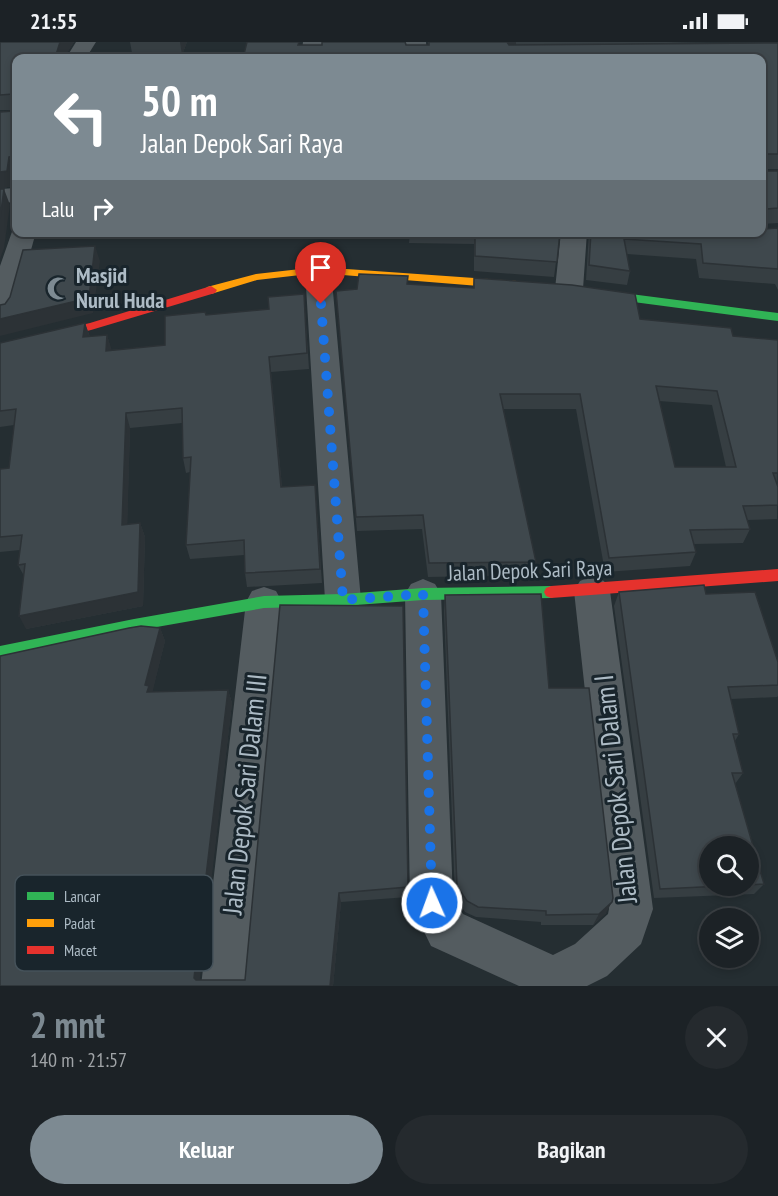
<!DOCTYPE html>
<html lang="id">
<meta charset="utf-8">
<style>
body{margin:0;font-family:"PT Sans Narrow",sans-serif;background:#252a2e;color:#f1f3f6;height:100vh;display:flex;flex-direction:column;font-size:22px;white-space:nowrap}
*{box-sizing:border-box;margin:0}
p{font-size:20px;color:#a0a4a7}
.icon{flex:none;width:33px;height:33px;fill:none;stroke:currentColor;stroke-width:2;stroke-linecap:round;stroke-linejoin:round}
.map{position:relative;height:944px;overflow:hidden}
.panel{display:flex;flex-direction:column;background:#1c2226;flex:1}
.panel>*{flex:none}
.top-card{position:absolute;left:12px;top:12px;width:754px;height:183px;border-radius:12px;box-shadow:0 3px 9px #0003,0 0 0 2px #3a3f43;background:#7d8a92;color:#fff;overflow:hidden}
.buttons{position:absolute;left:699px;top:794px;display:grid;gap:12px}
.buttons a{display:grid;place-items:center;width:60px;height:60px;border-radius:50%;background:#1c2226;box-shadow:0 3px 9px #0003,0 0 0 2px #3a3f43;font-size:30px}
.pin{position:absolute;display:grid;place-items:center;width:51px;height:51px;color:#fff;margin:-62px -26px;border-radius:50% 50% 50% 0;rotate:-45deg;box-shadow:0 0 6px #0007}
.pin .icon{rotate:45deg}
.me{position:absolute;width:66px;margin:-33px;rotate:358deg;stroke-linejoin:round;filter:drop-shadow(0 0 4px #0008)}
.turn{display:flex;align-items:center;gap:21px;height:126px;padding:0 30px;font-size:27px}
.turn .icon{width:78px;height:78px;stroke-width:2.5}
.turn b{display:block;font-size:42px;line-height:51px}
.then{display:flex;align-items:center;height:57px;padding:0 30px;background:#0003;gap:12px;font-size:22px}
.round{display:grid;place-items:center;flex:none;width:63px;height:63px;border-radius:32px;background:#252a2e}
.overview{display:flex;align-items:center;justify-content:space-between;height:102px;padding:0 30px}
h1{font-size:36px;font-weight:600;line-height:45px;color:#7d8a92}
.primary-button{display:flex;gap:12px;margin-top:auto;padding:12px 30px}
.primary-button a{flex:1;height:69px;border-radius:36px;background:#7d8a92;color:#fff;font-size:24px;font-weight:600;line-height:69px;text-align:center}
.primary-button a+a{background:#252a2e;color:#f1f3f6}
.status{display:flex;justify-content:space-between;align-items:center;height:42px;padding:0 30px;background:#1c2226;direction:ltr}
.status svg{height:16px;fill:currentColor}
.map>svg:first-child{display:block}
</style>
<div class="status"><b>21:55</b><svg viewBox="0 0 49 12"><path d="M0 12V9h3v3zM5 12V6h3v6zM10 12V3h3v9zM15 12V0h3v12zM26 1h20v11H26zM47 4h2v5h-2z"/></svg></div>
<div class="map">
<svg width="778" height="944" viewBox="0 0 778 944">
<rect width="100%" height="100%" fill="#252e32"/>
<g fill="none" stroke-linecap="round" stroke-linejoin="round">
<path fill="#545c60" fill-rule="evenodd" d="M76 0H96L86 16H66Z
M303 0H323L321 16H301Z
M406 0H426L427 16H407Z
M16 146V160L0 161V147Z
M14 184H16V190H36L14 269 10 275 0 278V224Z
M561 190H587L583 247 579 253 569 256 559 253 555 247Z
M318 220 327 222 331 228 361 558 355 569 343 573 331 569 325 558 305 228 309 222Z
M592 534 604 539 610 549 653 867 641 902 607 934 587 944H519L431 904 410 861 405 552 411 542 423 537 435 542 441 552 453 856 463 872 553 913 575 902 608 872 609 867 574 549 580 539Z
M264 545 276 549 282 560 247 944H201L246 560 252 549Z"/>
<path fill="#30b455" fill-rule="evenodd" d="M592 247 778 271V279L588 254V248Z
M551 544 556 546 558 550 556 554 551 556 423 558 343 564 264 566 134 589 0 618V604L134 577 264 554 343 552 423 546Z"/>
<path fill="#ff9f0a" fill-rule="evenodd" d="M318 225 517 239 523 243 517 247 318 231 257 238 211 252 205 248 207 245 256 232Z"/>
<path fill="#e5322d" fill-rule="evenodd" d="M211 244 217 248 215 251 91 288 0 310V302L90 281Z
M778 527V539L551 556 546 554 544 550 546 546 551 544Z"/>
</g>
<path fill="#363e42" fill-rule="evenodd" d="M0 0H74L64 15 16 16V130H14L12 144 0 147V70L13 69V68H0Z
M130 0H187L182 13 132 11Z
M428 0H713L576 3 778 1V127H765V129H778V181L762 182V16H243L301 3H428Z
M778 186V248L775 242 699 236 696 217 627 212 630 229 627 243 586 238 589 190H762Z
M410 190H560L554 235 474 229V202L409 201Z
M474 236 640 277 733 294 778 298 777 477 747 478 750 487 743 501 694 502 696 510 690 524 605 530 576 367H503L536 520 533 533 428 535 422 487 357 489 336 249 407 242 473 246ZM659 359 712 363 726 425H675Z
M305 267 309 327 271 330 282 445 315 443 322 541 247 545 245 531 244 513 190 517 186 503 190 430 186 431 183 416 182 381 130 386 127 482 140 481 145 495 143 564 26 587 23 532 18 523 20 508 0 510V427L9 426 14 383 0 385V301L85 281 90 295 107 293 111 308 165 303 206 273Z
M619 550 706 552 778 620V654L777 655 731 657 739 692 735 699 743 731 735 742 764 842 754 852 654 856 614 564Z
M445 553 549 646 606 871 593 883H541V880L476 875 465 870 455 855 444 569Z
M280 563 408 845V855L341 860 333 944H0L160 586 165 599 152 650 228 648 232 661 199 938H245Z"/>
<path fill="#2c3236" d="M60 0H74L64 16H55Z
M180 0H187L182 13Z
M505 0H516V4L508 6Z
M9 115 14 130 12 144 0 147V130Z
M4 147 10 163 4 206 0 217V177Z
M95 204 100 219 93 271 0 294V277Z
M85 281 90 296 83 295Z
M107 293 112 309H106Z
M269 315 271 330 283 460 281 445Z
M126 371 130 386 127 497 122 483Z
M140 481 145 495 143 564 26 587 19 574Z
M160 586 165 599 152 652 147 650 145 643Z
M228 648 232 661 199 944 194 936Z
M339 851 341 860 333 944H330Z
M612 860 606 871 593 883 599 872Z"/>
<path fill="#3f484d" stroke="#2c3236" stroke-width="1.5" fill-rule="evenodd" d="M0 0H60L55 16H16V114L9 115 7 129 0 130V70L13 69V52L0 53Z
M247 0H299L298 3H322V0H405L406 3H429V0H507L509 3 778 1V112H765V129H778V166L767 167 765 173H762V16H243Z
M0 147H4L0 177Z
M778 186V227L703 221 701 202 624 197 630 229 589 223 591 190H762V187Z
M475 190H560L557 220 475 214Z
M95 204 89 256 0 277V263L5 262 10 255 23 208Z
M359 232 408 234 407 242 474 246V236L572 243 635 252 640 277 731 286 733 294 778 298V431H773L778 445V463L743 464 750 487 690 488 696 510 609 516 580 352H500L536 520 429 521 423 473 356 475 336 249 357 247ZM656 344 717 349 736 425H675Z
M304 252 307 311 269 315 281 445 315 443 320 527 245 531 244 498 186 503 191 415 183 416 182 366 126 371 122 483 140 481 138 550 19 574 25 522 18 523 22 493 0 495V427L9 426 16 367 0 369V301L85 281 83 295 107 293 106 309 165 303V274L205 270 206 273 269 267 268 255Z
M704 543 706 552 755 550 778 620V643L728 645 739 692H733L743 731H732L764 842 748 843V804H710V843H744L660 847 619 550Z
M541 552 549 646H589L613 856 612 860 599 872 546 873V869L478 865 467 859 457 844 445 553Z
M280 563 403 564 408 845 339 851 330 944H0V614L129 586 141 584 160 586 145 643 149 644 147 650 228 648 194 936 196 938H245Z"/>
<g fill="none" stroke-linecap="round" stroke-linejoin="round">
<path stroke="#1a73e8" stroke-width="10" stroke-dasharray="0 18" d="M321 262 343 558 423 552 432 861"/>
</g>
<defs>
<symbol id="mosque-bare" viewBox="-9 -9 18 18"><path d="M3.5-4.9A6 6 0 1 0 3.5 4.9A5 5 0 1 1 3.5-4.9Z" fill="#7d8a92" stroke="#19252c" stroke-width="2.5" paint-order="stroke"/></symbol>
</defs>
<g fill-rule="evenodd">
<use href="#mosque-bare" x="42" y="230" width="33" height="33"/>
</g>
<g text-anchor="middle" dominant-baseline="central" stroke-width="6" stroke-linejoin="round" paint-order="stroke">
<g font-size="22" font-weight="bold" fill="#adbbc5" stroke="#19252c" text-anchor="start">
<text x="76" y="233">Masjid<tspan x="76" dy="25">Nurul Huda</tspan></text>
</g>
<g font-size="22" fill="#adbbc5" stroke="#19252c">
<text transform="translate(530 528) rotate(-2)">Jalan Depok Sari Raya</text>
</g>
<g font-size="27" fill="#adbbc5" stroke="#19252c">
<text transform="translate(615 747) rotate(-96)">Jalan Depok Sari Dalam I</text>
<text transform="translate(244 752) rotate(-84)">Jalan Depok Sari Dalam III</text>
</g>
</g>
<rect x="15" y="833" width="198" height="96" rx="9" fill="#19252c" stroke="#45525a" stroke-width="1.5"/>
<rect x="27" y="850" width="27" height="8" fill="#30b455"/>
<rect x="27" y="877" width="27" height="8" fill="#ff9f0a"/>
<rect x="27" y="904" width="27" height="8" fill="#e5322d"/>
<g font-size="16" fill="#adbbc5">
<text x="64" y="860">Lancar</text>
<text x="64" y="887">Padat</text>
<text x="64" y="914">Macet</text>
</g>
</svg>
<div class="buttons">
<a><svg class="icon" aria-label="search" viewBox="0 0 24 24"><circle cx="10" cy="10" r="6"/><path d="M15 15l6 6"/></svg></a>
<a><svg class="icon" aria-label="layers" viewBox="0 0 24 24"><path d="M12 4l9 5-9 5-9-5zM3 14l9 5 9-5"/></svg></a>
</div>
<div class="pin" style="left:321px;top:262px;background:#d93025"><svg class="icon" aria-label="arrive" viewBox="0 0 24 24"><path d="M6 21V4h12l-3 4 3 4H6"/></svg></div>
<svg class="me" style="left:432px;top:861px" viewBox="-20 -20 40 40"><circle r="17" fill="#1a73e8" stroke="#fff" stroke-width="3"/><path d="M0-11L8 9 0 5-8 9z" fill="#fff"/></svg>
<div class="top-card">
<div class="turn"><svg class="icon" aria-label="left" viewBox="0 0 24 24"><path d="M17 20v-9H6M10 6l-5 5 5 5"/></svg><div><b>50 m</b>Jalan Depok Sari Raya</div></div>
<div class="then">Lalu<svg class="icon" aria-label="right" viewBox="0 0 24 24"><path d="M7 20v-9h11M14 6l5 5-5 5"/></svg></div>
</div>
</div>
<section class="panel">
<div class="overview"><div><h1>2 mnt</h1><p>140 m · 21:57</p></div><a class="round"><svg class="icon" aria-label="close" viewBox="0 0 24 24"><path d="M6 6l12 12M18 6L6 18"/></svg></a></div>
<div class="primary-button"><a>Keluar</a><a>Bagikan</a></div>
</section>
